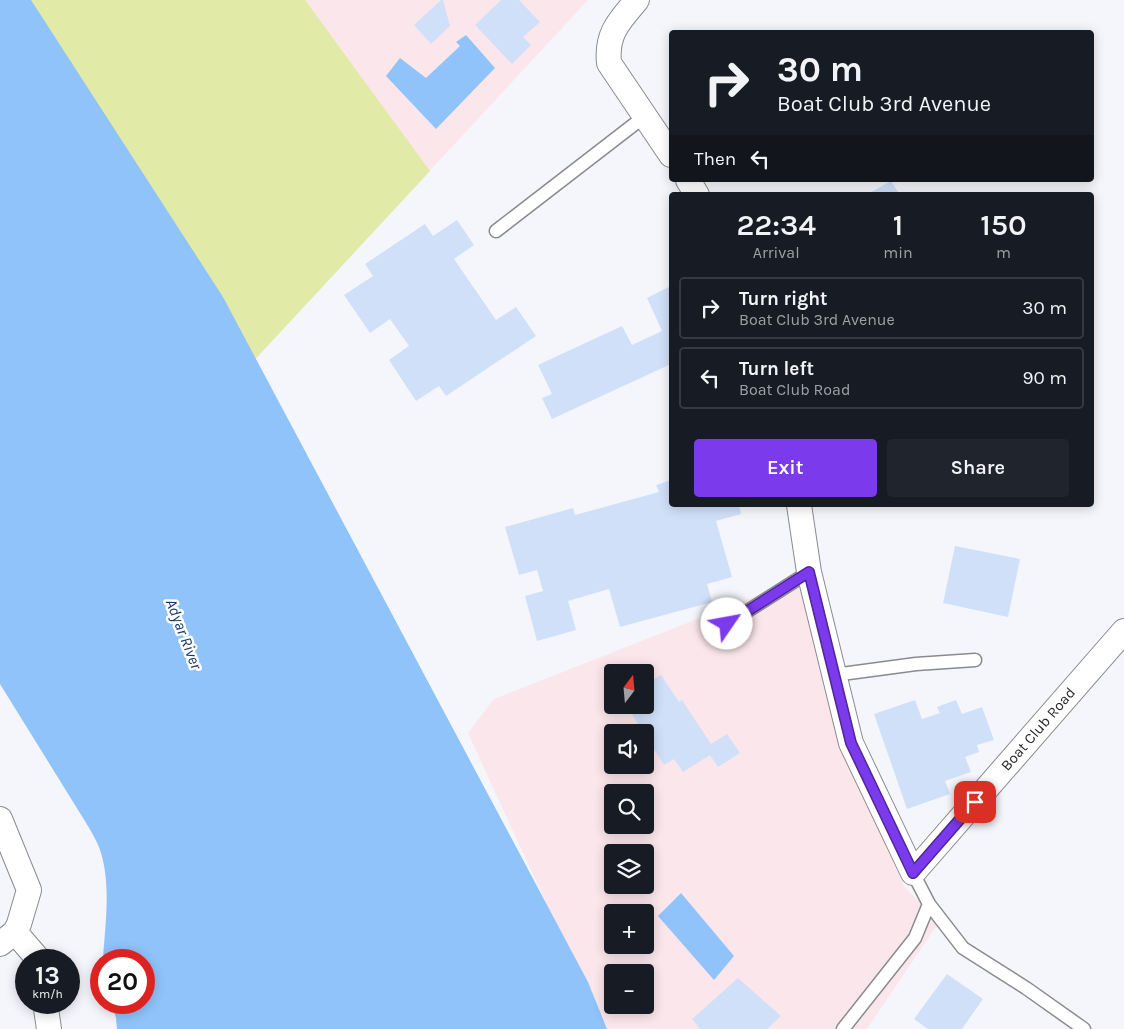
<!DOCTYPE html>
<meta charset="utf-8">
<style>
body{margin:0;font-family:Karla,sans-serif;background:#20242c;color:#f1f3f6;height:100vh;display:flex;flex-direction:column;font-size:19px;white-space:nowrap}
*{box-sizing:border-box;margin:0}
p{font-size:16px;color:#9ea1a6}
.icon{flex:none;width:28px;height:28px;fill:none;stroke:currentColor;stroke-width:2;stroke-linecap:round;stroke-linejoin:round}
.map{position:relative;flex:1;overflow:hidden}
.sheet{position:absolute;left:669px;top:192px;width:425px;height:315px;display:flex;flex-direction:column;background:#171b24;border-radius:5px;box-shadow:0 2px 12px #0003}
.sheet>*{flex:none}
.guide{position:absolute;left:669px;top:30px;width:425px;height:152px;border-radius:5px;box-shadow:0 2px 12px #0003;background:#171b24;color:#f1f3f6;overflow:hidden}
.needle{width:32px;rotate:16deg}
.buttons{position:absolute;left:604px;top:664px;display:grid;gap:10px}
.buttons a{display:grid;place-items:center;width:50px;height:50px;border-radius:5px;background:#171b24;box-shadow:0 2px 12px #0003;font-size:25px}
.speed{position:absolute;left:15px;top:949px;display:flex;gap:10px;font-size:25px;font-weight:700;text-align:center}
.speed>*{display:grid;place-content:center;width:65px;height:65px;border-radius:50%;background:#171b24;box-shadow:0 2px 12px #0003;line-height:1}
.speed small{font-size:12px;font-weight:400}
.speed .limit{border:8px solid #d22;background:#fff;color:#111}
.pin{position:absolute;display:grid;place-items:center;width:42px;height:42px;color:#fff;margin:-21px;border-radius:10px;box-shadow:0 2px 8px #0006}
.me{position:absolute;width:55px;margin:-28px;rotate:57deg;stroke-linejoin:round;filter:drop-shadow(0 0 4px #0008)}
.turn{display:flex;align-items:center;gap:18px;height:105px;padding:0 25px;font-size:22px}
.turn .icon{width:65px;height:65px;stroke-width:2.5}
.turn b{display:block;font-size:35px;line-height:42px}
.then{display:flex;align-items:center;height:48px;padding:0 25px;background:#0003;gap:10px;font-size:19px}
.eta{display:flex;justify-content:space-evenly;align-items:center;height:85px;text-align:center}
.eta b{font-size:30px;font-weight:600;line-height:35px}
.cta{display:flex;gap:10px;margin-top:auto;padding:10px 25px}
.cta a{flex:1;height:58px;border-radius:5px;background:#7c3aed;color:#fff;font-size:20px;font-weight:600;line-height:58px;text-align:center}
.cta a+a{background:#20242c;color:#f1f3f6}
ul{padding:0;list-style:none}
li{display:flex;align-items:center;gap:15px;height:62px;margin:0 10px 8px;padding:0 15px;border:2px solid #363941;border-radius:5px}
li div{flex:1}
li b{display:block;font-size:19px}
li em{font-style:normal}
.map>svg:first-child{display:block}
</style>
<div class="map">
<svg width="1124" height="1029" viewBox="0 0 1124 1029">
<rect width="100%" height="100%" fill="#f4f6fb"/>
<path fill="#fbe6eb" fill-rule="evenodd" d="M8 0H588L248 367Z
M799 579 839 744 904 886 939 922 867 1029H604L468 733 494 699ZM612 672H645V705H612ZM612 732H645V765H612ZM612 792H645V825H612ZM612 852H645V885H612ZM612 912H645V945H612ZM612 972H645V1005H612Z"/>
<path fill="#e2eaa7" d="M8 0H305L430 171 248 367Z"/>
<path fill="#8fc3fa" d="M0 0H31L223 297 588 982 607 1029H117L116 1018 112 1003 144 1002V960H103C105 924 112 882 99 847 96 840 92 833 88 826L0 684Z
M466 35 495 68 436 129 386 76 400 58 426 78 460 46 456 42Z
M681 893 734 956 714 980 658 916Z"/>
<path fill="#d1e0f9" d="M441 0H443L450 26 431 44 414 25Z
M501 0H519L540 22 523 37 531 45 512 64 475 25Z
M891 181 900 195H866Z
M457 220 474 245 454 259 496 320 516 307 536 336 446 396 439 386 416 401 389 360 409 346 390 319 370 333 344 295 373 276 365 264 425 224 433 236Z
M671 286V364L552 419 542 398 552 394 538 365 622 326 632 345 662 331 647 298Z
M671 480V505H739L741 514 716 521 732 577 707 584 712 602 620 627 609 589 568 601 576 630 537 641 525 596 543 591 537 570 519 575 505 527 573 508 575 515 659 492 656 485Z
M955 546 1020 559 1008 617 943 603Z
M661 675 679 702 682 700 711 744 727 734 740 753 718 767 710 755 683 772 674 759 664 765 645 735V732H643L630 711 640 705H645V685Z
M915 700 922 719 940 713 937 707 956 700 962 714 982 707 994 740 977 745 979 752 965 757 971 772 945 781 950 794 907 809 874 714Z
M947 974 983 999 962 1029H928L914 1019Z
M738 978 781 1016 767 1029H700L692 1019Z"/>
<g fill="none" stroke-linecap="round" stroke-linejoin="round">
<defs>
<path id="lane" d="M496 231 645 116
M727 624 809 572
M834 675 916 664 975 660
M929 904 963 948 1026 988 1084 1029
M843 1029 915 938 929 904 913 873"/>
<path id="street" d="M637 0C619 21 606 34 609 63L671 155
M688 180 697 195
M799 505 809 572 851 743 913 873 1124 631
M0 819 29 890 19 924 15 932 0 944
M15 932 39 960
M45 1002 49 1029"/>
</defs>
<use href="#lane" stroke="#898b8f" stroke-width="15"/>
<use href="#street" stroke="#898b8f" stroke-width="26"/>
<use href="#lane" stroke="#fff" stroke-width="12"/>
<use href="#street" stroke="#fff" stroke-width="24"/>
</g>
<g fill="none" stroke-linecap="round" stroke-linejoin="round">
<defs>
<path id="route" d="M727 624 809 572 851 743 913 873 975 802"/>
</defs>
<use href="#route" stroke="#51269a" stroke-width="12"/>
<use href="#route" stroke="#7c3aed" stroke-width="9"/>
</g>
<g text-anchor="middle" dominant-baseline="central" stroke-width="5" stroke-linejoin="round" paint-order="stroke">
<g font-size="15" fill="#262728" stroke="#fff">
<text transform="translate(1038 729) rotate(-49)">Boat Club Road</text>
</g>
<g font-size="16" font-style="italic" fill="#13385c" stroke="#fff">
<text transform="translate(184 634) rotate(69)">Adyar River</text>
</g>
</g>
</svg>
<div class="buttons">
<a><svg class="needle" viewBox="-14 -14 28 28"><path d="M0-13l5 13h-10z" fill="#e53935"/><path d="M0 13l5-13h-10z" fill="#9ea1a6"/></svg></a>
<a><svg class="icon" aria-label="sound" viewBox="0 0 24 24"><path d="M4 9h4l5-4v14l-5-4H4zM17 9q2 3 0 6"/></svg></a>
<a><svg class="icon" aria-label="search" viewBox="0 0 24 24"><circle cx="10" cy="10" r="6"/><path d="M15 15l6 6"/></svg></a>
<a><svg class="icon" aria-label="layers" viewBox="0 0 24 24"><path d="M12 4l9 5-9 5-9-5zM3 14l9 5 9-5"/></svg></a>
<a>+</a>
<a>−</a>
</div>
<div class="speed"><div>13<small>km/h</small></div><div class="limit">20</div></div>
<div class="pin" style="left:975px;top:802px;background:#d93025"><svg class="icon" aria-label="arrive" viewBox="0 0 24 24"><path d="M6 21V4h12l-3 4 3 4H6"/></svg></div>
<svg class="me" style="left:727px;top:624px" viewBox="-20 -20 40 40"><circle r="19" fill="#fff"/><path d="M0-13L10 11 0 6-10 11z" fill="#7c3aed"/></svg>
<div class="guide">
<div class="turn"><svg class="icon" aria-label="right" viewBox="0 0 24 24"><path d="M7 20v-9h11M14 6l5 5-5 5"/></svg><div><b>30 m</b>Boat Club 3rd Avenue</div></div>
<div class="then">Then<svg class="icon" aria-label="left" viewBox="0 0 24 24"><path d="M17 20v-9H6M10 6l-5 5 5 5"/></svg></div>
</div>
<section class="sheet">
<div class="eta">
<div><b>22:34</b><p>Arrival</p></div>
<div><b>1</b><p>min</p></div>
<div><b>150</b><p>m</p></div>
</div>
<ul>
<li><svg class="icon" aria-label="right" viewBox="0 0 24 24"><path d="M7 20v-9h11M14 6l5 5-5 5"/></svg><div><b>Turn right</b><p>Boat Club 3rd Avenue</p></div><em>30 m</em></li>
<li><svg class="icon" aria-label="left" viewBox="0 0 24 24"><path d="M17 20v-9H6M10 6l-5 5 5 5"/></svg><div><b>Turn left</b><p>Boat Club Road</p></div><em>90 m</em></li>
</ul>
<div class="cta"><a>Exit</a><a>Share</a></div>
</section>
</div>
